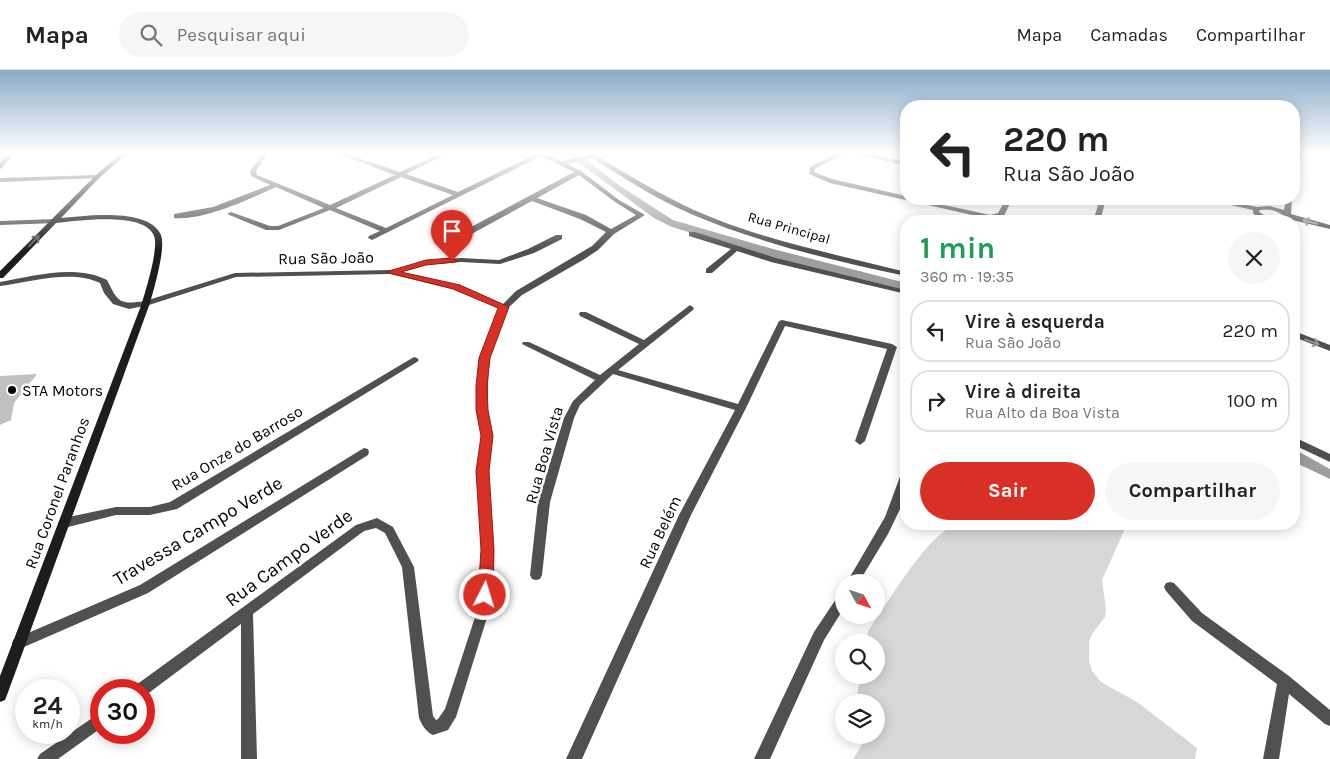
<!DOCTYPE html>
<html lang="pt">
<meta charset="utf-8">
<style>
body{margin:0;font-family:Karla,sans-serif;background:#f6f6f6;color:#222;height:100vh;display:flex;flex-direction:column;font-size:19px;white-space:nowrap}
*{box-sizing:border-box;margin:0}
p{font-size:16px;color:#767676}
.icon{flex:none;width:28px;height:28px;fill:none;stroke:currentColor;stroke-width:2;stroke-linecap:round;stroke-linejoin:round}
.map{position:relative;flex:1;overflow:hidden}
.sheet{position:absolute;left:900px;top:145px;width:400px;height:315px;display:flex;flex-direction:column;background:#fff;border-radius:20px;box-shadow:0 2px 12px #0003}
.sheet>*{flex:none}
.guide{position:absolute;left:900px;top:30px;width:400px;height:105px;border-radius:20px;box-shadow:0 2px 12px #0003;background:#fff;color:#222;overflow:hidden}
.needle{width:32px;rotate:130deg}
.tools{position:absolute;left:835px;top:504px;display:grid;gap:10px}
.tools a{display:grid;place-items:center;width:50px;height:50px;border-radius:50%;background:#fff;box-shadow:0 2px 12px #0003;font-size:25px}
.speed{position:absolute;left:15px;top:609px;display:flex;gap:10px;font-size:25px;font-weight:700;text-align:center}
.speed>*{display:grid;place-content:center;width:65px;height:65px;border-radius:50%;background:#fff;box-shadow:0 2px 12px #0003;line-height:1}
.speed small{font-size:12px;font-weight:400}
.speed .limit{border:8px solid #d22;background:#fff;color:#111}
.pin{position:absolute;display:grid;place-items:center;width:42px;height:42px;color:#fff;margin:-51px -21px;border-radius:50% 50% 50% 0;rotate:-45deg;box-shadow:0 0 5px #0007}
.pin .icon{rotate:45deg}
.me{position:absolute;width:55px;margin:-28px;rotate:5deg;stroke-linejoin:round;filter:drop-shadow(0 0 4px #0008)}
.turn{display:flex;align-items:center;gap:18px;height:105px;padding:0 20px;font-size:22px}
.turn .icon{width:65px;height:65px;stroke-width:2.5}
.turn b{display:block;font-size:35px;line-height:42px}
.round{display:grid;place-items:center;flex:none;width:52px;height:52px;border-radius:26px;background:#f6f6f6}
.headline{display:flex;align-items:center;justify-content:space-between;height:85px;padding:0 20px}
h1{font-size:30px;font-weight:700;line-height:38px;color:#1e9e55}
.button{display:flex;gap:10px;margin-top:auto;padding:10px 20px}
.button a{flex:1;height:58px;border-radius:30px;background:#d93025;color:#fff;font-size:20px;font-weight:700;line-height:58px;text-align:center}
.button a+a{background:#f6f6f6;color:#222}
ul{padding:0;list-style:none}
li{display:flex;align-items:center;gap:15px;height:62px;margin:0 10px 8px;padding:0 10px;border:2px solid #e0e0e0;border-radius:20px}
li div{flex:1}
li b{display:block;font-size:19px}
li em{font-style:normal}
header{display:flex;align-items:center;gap:30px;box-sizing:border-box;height:70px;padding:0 25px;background:#fff;border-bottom:1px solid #e0e0e0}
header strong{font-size:24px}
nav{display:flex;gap:28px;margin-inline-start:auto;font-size:18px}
.search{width:350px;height:45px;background:#f6f6f6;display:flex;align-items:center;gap:12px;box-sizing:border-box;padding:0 18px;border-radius:28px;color:#767676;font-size:19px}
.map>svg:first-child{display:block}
</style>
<header>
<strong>Mapa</strong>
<div class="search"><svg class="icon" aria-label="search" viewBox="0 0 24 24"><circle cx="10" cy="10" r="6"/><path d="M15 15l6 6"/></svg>Pesquisar aqui</div>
<nav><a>Mapa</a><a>Camadas</a><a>Compartilhar</a></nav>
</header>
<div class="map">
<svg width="1330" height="689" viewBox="0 0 1330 689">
<rect width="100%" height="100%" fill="#fff"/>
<path fill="#d7d7d7" d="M956 454H1124V461L1102 510 1106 539 1105 547 1092 564 1089 572V591L1092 601 1101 612 1137 632 1197 678 1195 689H853L868 665H876V651L883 641 876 636V632H871L857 623 862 605H876V572H867L868 561C888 533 925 467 956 454Z"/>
<path fill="#9e9e9e" d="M563 84H579L620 116 673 150 773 179 906 213V220L785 191 672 157 654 148 571 87Z
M1294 379 1330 399V409L1294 392Z"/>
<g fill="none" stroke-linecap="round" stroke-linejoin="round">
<path fill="#9e9e9e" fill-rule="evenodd" d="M3 84H11L0 95V88Z"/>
</g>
<path fill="#c0c0c0" d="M37 304 14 333 11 350 0 355V306Z"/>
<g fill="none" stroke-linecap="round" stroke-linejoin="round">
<path fill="#505050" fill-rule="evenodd" d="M262 84H268L256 101 257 105 330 135 395 105 338 84H347L400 102 439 84H447L406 104 458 122 536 84H546L562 91 588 85 587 84H594C627 104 659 124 694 140 761 170 835 184 906 202V206C834 191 759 173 691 144 656 129 624 108 592 88L567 94 581 101 619 130 645 145 614 164 598 180 583 190 522 225 508 238 489 288 487 341 492 366 488 401 494 480 493 512 490 538 456 647 448 660 433 665C426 662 422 655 419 648L402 497 385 463 376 458 364 461 253 544 257 689H241V554L146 625 144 626V620H134L136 615 356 455 377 448 393 457 414 497 433 646 436 650 438 649 445 639 478 538 482 480 478 401 482 366 477 341V317L479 288 499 238 453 219 390 204 236 207 149 235 129 239 113 234 104 223 100 213C73 199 29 212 0 216V212C34 206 75 194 107 210 118 232 119 235 145 231L235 203 391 200 426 191 461 188 499 190 528 179 556 165H562V169L534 183 500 194 461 192 426 195 401 202 459 215 503 234 516 221 592 176 606 162 580 149 532 131 464 168H458V164L574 102 541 86 372 170 368 168 369 166 380 161 330 140 279 160H266L227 144 231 142 270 156H278L324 138 276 117C250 129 203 151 174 148V144L213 137 270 115 251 106 250 101ZM579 105 615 132 636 145 611 159 586 145 537 128ZM401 107 453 125 386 158 336 138Z
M835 84H843L815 99 814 102 832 109 906 126V129H917L990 145 998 143 1006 129H1012L1004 146 990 149 830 113 809 104 810 97Z
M859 84H870L906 92V96Z
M1296 84H1302L1297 103 1294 105V92Z
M97 105 100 107 99 108 0 112V108Z
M1100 129H1106L1100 151H1093Z
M1207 129H1219L1257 137 1269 136 1284 140 1286 129H1292L1291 144 1330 155V159L1292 150 1291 151H1285L1286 147C1278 141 1270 138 1260 140L1259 142 1264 145 1278 151C1268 152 1260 150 1253 143V140L1208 130Z
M54 149H57V153L0 155V151Z
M689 162H695L776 188 906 220V224L771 192 737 181 712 203H706V199L731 179 689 166Z
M690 235 694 238 693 240 618 300 738 334 779 251 782 250 892 274 897 277 865 371 860 375 855 371 887 279 785 256 746 338 691 445 582 689H566L679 445 735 340 613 304 580 335 574 348 550 432 542 505 540 509 536 510 532 509 530 505 538 432 564 348 573 331 595 310 522 274 523 272H529L600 305 639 274 580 246 579 244 580 242H586L644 270Z
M1294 261 1330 275V281L1294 267Z
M414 287 417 288 419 290 417 292 177 439 150 445H116L64 458 60 456 58 453 60 450 64 448 116 437H150L170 432Z
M1294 367 1330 384V392L1294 375Z
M364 378 368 379 369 382 368 385 148 523 24 577 19 579 14 577 12 573 14 569 140 515Z
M906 400V422L903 433 888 464 859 512H847L885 447 901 404 902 401Z
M1170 512 1174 513 1202 543 1289 606 1330 640V656L1325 654 1289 624 1279 689H1263L1277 614 1192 551 1166 521 1164 517 1166 513Z
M844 522V538L824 570 770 689H754L814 562 840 523Z
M101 642V658L58 689H37L40 684Z"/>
<path fill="#1d1d1d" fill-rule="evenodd" d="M8 84H14L2 98 0 99V93Z
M120 84H127L99 108 61 148C85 146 149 137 161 165 166 178 154 219 150 233L7 625 5 630 0 632V606L142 233C146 219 159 178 154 166 145 141 77 151 56 153L3 208H0V201L95 106Z"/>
</g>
<defs><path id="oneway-shaft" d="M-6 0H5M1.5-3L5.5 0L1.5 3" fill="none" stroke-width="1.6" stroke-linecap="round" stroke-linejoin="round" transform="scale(1.25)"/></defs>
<g stroke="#969696">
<use href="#oneway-shaft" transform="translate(1310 152) rotate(-166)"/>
<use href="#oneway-shaft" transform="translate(1312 272) rotate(20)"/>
</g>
<use stroke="#616161" href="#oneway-shaft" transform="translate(34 171) rotate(-46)"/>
<linearGradient id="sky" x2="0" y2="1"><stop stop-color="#8aabca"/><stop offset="0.46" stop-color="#fff"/><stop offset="1" stop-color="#fff" stop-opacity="0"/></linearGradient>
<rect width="1330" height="181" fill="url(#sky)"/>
<path fill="#d93025" stroke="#8d1f18" d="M452 188 457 191 455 192 426 195 401 202 460 215 509 237 490 288 487 316 488 340 493 366 489 401 494 480 493 525 490 529 485 531 480 529 478 525 481 480 476 401 481 366 476 340V316L479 288 498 238 453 219 386 202 426 190Z"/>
<circle fill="#000" stroke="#fff" stroke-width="2" cx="12" cy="320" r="5"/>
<g text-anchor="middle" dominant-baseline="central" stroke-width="5" stroke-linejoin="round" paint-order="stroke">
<g font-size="14" fill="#000" stroke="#fff">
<text transform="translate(789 158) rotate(16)">Rua Principal</text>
</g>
<g font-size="16" fill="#000" stroke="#fff">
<text transform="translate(326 188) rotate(-1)">Rua São João</text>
<text transform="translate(237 378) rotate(-31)">Rua Onze do Barroso</text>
<text transform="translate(544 385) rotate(-74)">Rua Boa Vista</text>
<text transform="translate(57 423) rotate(-70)">Rua Coronel Paranhos</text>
<text transform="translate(660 462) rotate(-65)">Rua Belém</text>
</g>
<g font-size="16" fill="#000" stroke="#fff" text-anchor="start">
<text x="22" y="320">STA Motors</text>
</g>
<g font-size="19" fill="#000" stroke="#fff">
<text transform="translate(198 461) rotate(-31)">Travessa Campo Verde</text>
<text transform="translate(289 488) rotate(-36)">Rua Campo Verde</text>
</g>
</g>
</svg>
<div class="tools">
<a><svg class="needle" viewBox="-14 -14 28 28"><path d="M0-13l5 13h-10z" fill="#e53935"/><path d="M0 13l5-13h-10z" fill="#767676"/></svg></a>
<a><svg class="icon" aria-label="search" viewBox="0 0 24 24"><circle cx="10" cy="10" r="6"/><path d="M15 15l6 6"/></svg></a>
<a><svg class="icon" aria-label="layers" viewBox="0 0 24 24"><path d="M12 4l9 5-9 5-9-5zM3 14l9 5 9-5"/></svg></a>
</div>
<div class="speed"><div>24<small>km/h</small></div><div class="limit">30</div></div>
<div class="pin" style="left:452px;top:191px;background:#d93025"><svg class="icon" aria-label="arrive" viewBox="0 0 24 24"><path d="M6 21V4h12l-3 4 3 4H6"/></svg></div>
<svg class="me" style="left:485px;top:525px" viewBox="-20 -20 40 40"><circle r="17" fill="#d93025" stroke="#fff" stroke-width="3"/><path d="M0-11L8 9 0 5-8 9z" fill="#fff"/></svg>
<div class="guide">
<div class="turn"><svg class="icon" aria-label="left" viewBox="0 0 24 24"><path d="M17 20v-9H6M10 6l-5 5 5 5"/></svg><div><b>220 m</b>Rua São João</div></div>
</div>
<section class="sheet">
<div class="headline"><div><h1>1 min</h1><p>360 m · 19:35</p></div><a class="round"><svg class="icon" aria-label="close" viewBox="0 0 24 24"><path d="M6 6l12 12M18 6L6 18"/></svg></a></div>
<ul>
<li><svg class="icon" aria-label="left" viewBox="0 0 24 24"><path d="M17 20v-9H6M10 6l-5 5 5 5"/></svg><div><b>Vire à esquerda</b><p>Rua São João</p></div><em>220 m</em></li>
<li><svg class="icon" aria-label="right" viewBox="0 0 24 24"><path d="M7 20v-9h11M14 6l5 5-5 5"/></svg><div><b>Vire à direita</b><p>Rua Alto da Boa Vista</p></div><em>100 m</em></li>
</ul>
<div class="button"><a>Sair</a><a>Compartilhar</a></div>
</section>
</div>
